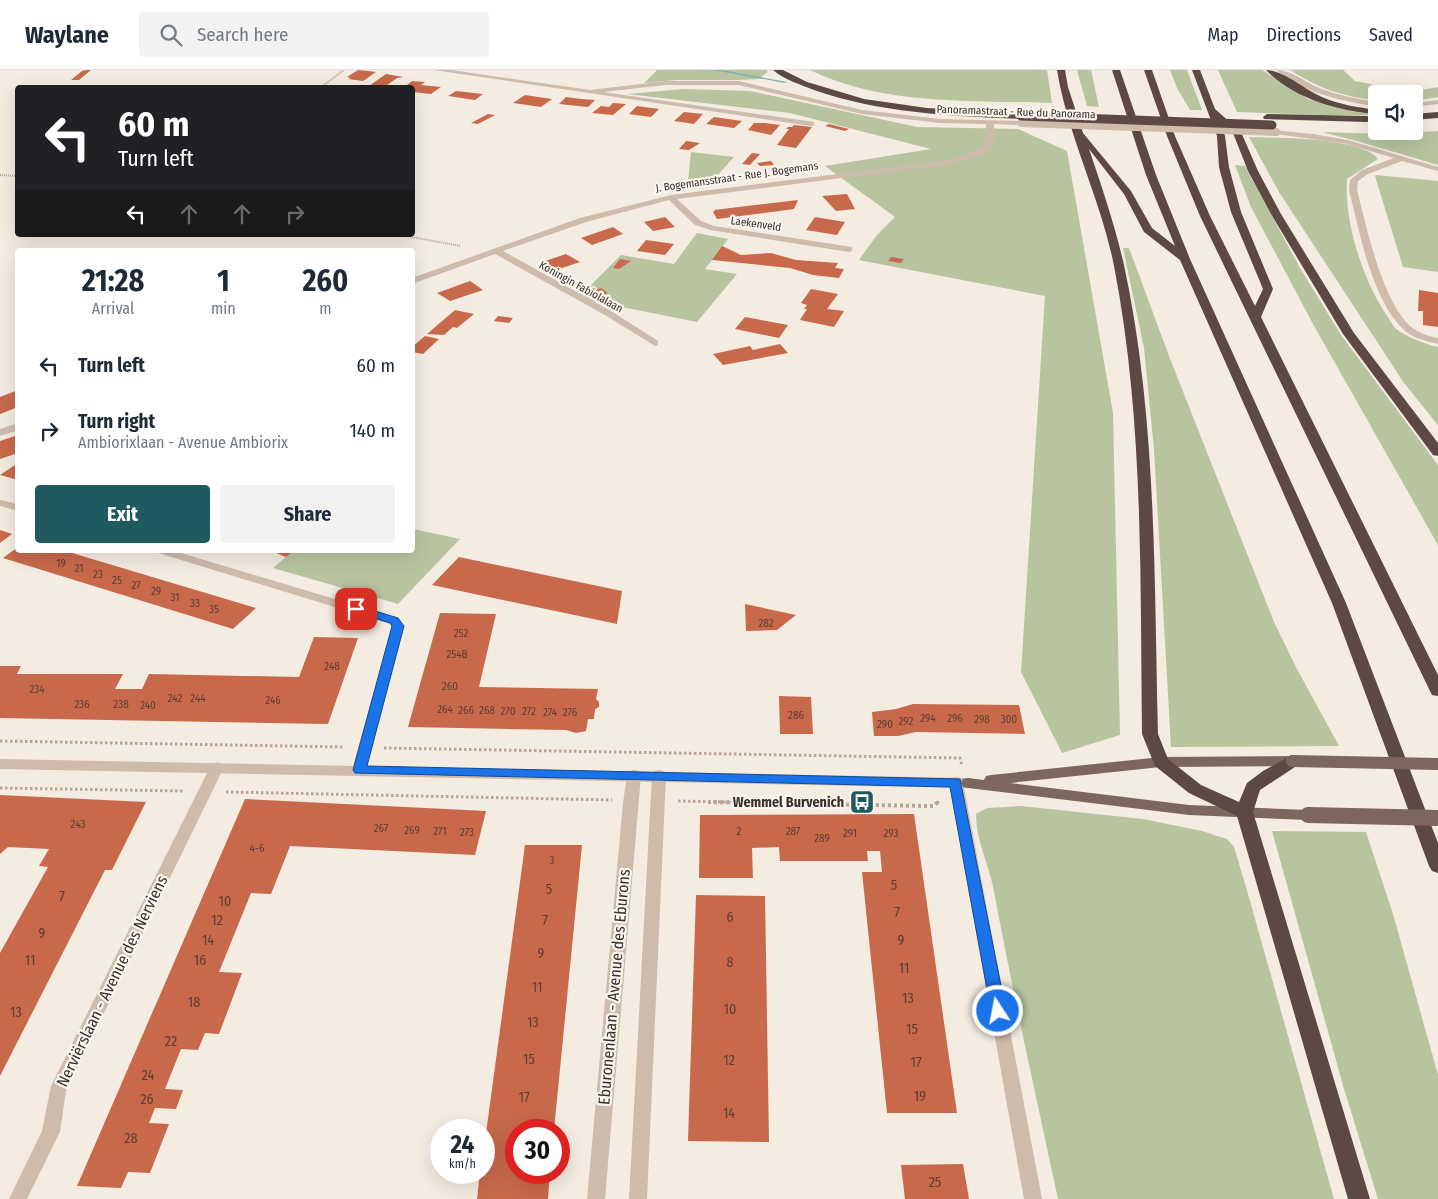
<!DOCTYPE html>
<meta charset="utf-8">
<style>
body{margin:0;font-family:"Fira Sans Condensed",sans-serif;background:#f2f2f3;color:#1f2937;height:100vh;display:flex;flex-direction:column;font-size:19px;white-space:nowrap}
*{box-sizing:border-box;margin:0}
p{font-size:16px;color:#747a83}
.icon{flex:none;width:28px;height:28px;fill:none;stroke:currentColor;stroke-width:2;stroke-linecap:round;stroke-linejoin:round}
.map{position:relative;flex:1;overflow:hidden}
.details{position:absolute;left:15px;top:178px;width:400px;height:305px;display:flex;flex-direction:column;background:#fff;border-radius:5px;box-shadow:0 5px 20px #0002}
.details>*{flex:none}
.guide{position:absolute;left:15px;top:15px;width:400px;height:152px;border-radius:5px;box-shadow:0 5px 20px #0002;background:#202124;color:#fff;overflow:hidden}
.buttons{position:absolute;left:1368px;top:15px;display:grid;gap:10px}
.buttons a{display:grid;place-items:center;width:55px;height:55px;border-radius:5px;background:#fff;box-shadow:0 5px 20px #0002;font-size:25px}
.speed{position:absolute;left:430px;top:1049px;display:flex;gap:10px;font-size:25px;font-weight:700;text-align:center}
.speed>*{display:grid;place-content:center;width:65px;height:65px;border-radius:50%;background:#fff;box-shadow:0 5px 20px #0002;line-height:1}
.speed small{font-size:12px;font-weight:400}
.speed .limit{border:8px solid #d22;background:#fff;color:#111}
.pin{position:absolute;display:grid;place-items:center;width:42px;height:42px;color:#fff;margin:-21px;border-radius:10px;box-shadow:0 2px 8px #0006}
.me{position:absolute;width:55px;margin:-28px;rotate:349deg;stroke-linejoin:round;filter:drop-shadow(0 0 4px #0008)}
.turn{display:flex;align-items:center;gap:18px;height:105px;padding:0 20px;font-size:22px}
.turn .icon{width:65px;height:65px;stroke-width:2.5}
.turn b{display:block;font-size:35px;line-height:42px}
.lanes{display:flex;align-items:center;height:48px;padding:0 20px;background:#0003;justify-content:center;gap:25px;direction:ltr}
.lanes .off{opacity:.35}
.eta{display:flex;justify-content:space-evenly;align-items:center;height:85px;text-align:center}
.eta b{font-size:30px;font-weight:700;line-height:35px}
.primary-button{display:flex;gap:10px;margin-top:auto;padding:10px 20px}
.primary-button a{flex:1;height:58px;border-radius:5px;background:#1f5a5e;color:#fff;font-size:20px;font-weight:700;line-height:58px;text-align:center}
.primary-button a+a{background:#f2f2f3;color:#1f2937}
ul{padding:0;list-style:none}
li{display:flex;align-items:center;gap:15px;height:65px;padding:0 20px}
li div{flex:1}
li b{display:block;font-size:19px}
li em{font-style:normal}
header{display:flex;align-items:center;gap:30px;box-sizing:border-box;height:70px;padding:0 25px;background:#fff;border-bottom:1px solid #e0e1e3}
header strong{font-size:24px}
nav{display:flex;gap:28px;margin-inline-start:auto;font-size:18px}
.search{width:350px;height:45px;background:#f2f2f3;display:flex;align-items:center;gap:12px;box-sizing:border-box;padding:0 18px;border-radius:5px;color:#747a83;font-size:19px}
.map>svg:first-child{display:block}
</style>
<header>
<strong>Waylane</strong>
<div class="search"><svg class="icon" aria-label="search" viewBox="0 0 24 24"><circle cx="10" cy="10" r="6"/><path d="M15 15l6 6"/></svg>Search here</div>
<nav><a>Map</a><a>Directions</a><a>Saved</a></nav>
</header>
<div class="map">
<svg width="1438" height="1129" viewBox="0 0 1438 1129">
<rect width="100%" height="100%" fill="#f4ebe1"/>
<path fill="#b8c4a0" d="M657 0H766L768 2 758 9 738 10H677L644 13Z
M810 0H1047L1052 33C972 30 884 36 810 0Z
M1077 0H1091L1099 37 1087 36Z
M1170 0H1187L1202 40H1190L1177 18Z
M1218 0H1262L1308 29 1350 41 1376 45H1324L1237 42Z
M1290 0H1343L1355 11 1410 22 1438 17V27L1414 31V24H1376V30C1345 28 1316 17 1290 0Z
M684 19 750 21 917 57 1018 59 1067 81 1113 343 1120 665 1062 683 1021 602 1045 226 859 190 877 165 895 147 825 96 931 79 790 43 627 24Z
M1438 61V95L1357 71 1325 63 1324 62 1381 64Z
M1249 67C1276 68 1362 67 1378 89L1347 109C1344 153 1363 210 1387 246 1390 250 1393 256 1396 259 1405 266 1427 275 1438 277V355L1404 313 1279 122Z
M691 82 734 87 716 107 688 111Z
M1235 95 1245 96 1300 198 1341 265 1438 395V475L1313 254 1251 137Z
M1376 105 1438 111V202L1403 197 1375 106Z
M697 163 728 169 705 199 737 204 697 252 592 231 580 226 621 185 674 194Z
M1123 178H1129L1169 286 1274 552 1297 599 1339 676 1171 677 1154 379 1144 278Z
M413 459 460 469 398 534 273 498 294 480H412Z
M1021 736 1143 749 1202 761 1227 769 1234 777 1246 817 1334 1129H1058C1036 1026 1013 924 994 821 989 794 976 771 976 744L987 738Z
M1272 761 1366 762 1393 844 1438 1005V1129H1378L1344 1019Z"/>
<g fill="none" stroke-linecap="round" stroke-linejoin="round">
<path fill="#7fb0b2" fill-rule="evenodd" d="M713 0H722L787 12 785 13Z"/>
</g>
<path fill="#c8694b" d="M87 0H91L79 10H71L82 1Z
M358 0 368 1 376 2 363 11 348 9 351 8 347 7Z
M386 4 403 7 397 8 383 18 369 16Z
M412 11 425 12 421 15 441 17 431 24 412 22V18H403Z
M456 21 483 24 475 30 448 26Z
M525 25 552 29 541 37 513 33Z
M566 27 581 29 595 30 588 37 559 34Z
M613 33 626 34 613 45 592 43 601 36 609 37Z
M637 36 659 39 651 47 629 44Z
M684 42 703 44 694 54 674 51Z
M488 44 495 45 478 54 471 53Z
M714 47 742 51 734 58 706 54Z
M754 53H765L780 55 771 65 748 60Z
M829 54 849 59 845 61 825 56Z
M794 55 812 57 796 78 777 75 789 59H786L788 57H792Z
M686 71 700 73 689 80 679 79Z
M752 83 760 84 750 95 742 94Z
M771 91 774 95 760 96 757 93Z
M847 124 855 139 836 141 822 126Z
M798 130 794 139 717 149 713 142 715 141 714 140Z
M665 147 675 157 653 161 644 152Z
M815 147 845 152 837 165 806 160Z
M613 157 623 164 592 175 581 168Z
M646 170 674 174 665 185 637 181Z
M722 176 741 185 771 183 796 190 838 193 835 198 844 199 839 208 813 205 790 198 712 190Z
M566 184 580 192 553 201 539 193Z
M891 187 904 189 901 193 888 191Z
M620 189 631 191 619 199 613 198Z
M470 211 483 220 450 231 437 223Z
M601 218 608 223 595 227 588 222Z
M811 219 838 224 827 239 844 241 834 257 800 250 807 239H804L807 235 801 233Z
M1419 220 1438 223V257L1423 255V241H1418Z
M455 240 474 244 457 258 453 257 444 265 427 264Z
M498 246 513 248 509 253 494 251Z
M745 247 788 255 779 268 735 259Z
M425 266 439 269 423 284 412 282V277Z
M780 274 788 283 723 295 713 284 750 276 753 280Z
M18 320V337L0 344V327Z
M18 365V383L0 389V371Z
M18 393V410L0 405Z
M0 460 12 464 0 473Z
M18 477V480H62L256 538 233 559 3 488Z
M269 480H294L286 487Z
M459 487 622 521 617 554 432 515Z
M745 534 796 545 777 560 746 561Z
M440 543 496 544 479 617 598 619 596 629 599 632V637L595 639 594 649H588L586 661 576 663 566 660 408 657Z
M314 567 358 568 328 654 0 648V596H21L17 604H123L115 619H142L149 604 299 607Z
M779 626 811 627 813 664H780Z
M913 634 1019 635 1025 664 916 662 898 666H874L872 642 896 639Z
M0 725 146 732 112 800H105L0 1006V883L48 797 39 796 49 779 8 777 0 784Z
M245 729 486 741 475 785 290 776 271 824 251 823 219 902 242 903 219 964 205 963 198 980 181 979 165 1019 183 1020 176 1039 155 1038 149 1053 169 1054 150 1103 128 1102 121 1118 77 1116Z
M914 744 930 855 957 1043H887L862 802H882L880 781H867L868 791H780L779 777 752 778 753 808H699L700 745Z
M525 775H582L554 1060H516V1102H550L548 1129H477L480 1102H484V1078Z
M696 825 765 826 769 1072 688 1071Z
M963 1094 969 1129H905L901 1095Z"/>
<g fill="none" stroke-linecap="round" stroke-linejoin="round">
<path stroke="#b9a596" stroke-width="2" stroke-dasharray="1 1" stroke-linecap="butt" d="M320 18 344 0
M0 105 18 106
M400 165 461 176"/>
<path stroke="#b9a596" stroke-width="3" stroke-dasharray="2.5 2.5" stroke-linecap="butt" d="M0 671 345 677
M384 678 960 688 962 696
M0 718 184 721
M226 722 612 730
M678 731 770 733
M937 733 940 730"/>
<path stroke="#b9a596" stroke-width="4" stroke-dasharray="3 3" stroke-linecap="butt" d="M708 732 926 736H933L938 732"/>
<path fill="#cdbbac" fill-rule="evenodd" d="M1276 0C1291 0 1305 12 1319 18 1338 25 1356 29 1376 32V36C1345 33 1300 21 1276 0Z
M1438 30V34L1414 37V33Z"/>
<path fill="#cdbbac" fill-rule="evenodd" d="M434 0H451L590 20 666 11H739L862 40 940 49 1021 51 1025 53 1021 55 994 54 995 66 992 78 981 85 951 94 677 129 701 151 714 156 852 177V181L849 182 710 160 695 155 669 130 586 152 503 181 611 241 658 271V275L655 276 605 245 495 184 412 214V208L580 148 671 125 950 90 975 81 985 75 986 54 940 53 862 44 739 15H666L603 22 814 52V56H811Z
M1273 60 1313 64 1348 70 1438 97V101L1402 91 1368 104 1358 111 1357 120C1367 158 1381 228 1410 256 1418 263 1428 266 1438 268V274C1426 271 1412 268 1403 259 1371 227 1360 163 1349 120L1350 110 1362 100 1394 88 1347 74 1276 64 1272 62Z
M18 353V360L0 366V359Z
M0 430 18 434V441L0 436Z
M153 480H171L398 548 404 556 364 704H354L352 700 392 556 390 554 155 482Z
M217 692 222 694 224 697 66 1021 60 1062 57 1068 27 1129H9L42 1061 51 1016 210 697 212 694Z
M634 700 639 701 641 705 605 1129H587L623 733 627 705 629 701Z
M659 700 664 701 666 705 647 1129H629L652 705 654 701Z
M956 707 961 708 963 712 1042 1129H1024L949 712 951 708Z"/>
<path fill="#cdbbac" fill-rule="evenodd" d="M0 689 968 708 973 709 975 713 973 717 968 718 0 699Z"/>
<path fill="#7d675c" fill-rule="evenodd" d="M1292 686 1297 688 1299 691 1297 694 1292 696 1161 697 1010 713 1189 735 1308 740 1313 741 1315 745 1313 749 1308 750 1189 745 968 718 963 717 961 713 963 709 968 708 984 710 986 706 991 705 1161 687Z"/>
<path fill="#5c4a42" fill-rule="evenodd" d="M773 0H783L807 12 864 29 927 38 1021 43 1025 46 1021 49C951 46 880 43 814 20 801 15 783 9 773 0Z
M1057 0H1065L1068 17 1083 63 1131 121 1152 158 1175 176 1146 105 1112 0H1120L1156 105 1190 189 1346 533 1438 773V803L1432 801 1429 796 1332 533 1180 190 1144 162 1124 124 1089 79C1102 117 1115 156 1124 195 1157 348 1154 508 1158 664L1168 689 1201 715 1239 732 1247 713 1263 701 1292 685 1298 687 1300 691 1298 695 1260 720 1253 742 1370 1129H1348L1237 746 1189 723 1155 696 1142 664C1140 508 1144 350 1114 196 1101 129 1068 67 1057 0Z
M1144 0H1152L1175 66 1210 146 1255 236 1263 219 1231 142 1219 97 1217 66 1192 0H1200L1215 39 1241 62 1258 101 1281 144 1354 263 1438 373V386L1433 385 1343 264 1271 144 1248 101 1233 63 1220 52 1225 66 1229 97 1241 142 1273 219 1261 247 1438 605V626L1432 625 1430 621 1200 146 1167 66Z
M1266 0C1283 0 1305 20 1322 27 1340 35 1358 37 1376 40V44C1338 41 1293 28 1266 0Z
M1438 42V48L1414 50V44Z
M1267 44 1367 46 1371 49 1367 52 1264 49 1263 47Z"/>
<path stroke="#cdbbac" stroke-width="8" d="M1021 53 1276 62"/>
<path stroke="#7d675c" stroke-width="12" d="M1292 691 1438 694"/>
<path stroke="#7d675c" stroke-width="16" d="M1308 745 1438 748"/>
<path stroke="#5c4a42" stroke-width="9" d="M1021 46 1272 55"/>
</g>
<path fill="#1a73e8" stroke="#114b97" d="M356 535 398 548 404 556 367 696 960 709 1006 941 1004 945 998 947 993 945 991 941 950 717 355 703 353 700 392 556 390 553 352 541 350 539 352 536Z"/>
<defs>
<symbol id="bus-square" viewBox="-11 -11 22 22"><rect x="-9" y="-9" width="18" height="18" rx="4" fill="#1f5a5e" stroke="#fbf5ee"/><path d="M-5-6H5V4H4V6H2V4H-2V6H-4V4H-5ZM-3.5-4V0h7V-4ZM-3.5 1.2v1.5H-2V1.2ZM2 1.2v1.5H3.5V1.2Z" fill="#fff"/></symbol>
</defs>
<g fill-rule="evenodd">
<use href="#bus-square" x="848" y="718" width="28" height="28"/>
</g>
<g text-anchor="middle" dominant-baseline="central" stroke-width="4.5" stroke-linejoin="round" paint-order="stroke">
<g font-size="11" fill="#3b302b" stroke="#fbf5ee">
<text transform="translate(1016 42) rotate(2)">Panoramastraat - Rue du Panorama</text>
<text transform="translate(737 107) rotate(-8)">J. Bogemansstraat - Rue J. Bogemans</text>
<text transform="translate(756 154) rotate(8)">Laekenveld</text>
<text transform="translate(581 217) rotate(29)">Koningin Fabiolalaan</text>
</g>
<g font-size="11" fill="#5e3e33">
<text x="61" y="493">19</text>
<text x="79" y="498">21</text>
<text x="98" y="504">23</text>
<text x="117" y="510">25</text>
<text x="136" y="515">27</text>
<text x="156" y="521">29</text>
<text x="175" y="527">31</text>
<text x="195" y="533">33</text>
<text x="214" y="539">35</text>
<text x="766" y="553">282</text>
<text x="461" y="563">252</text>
<text x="457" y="584">254B</text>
<text x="332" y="596">248</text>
<text x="450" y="616">260</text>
<text x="37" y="619">234</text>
<text x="175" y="628">242</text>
<text x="198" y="628">244</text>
<text x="273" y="630">246</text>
<text x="82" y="634">236</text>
<text x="121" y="634">238</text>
<text x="148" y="635">240</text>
<text x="445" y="639">264</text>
<text x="466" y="640">266</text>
<text x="487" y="640">268</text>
<text x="508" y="641">270</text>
<text x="529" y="641">272</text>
<text x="550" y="642">274</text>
<text x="570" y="642">276</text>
<text x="796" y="645">286</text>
<text x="928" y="648">294</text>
<text x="955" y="648">296</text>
<text x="982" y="649">298</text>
<text x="1009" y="649">300</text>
<text x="906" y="651">292</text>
<text x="885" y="654">290</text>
<text x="78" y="754">243</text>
<text x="381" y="758">267</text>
<text x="412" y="760">269</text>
<text x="440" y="761">271</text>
<text x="739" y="761">2</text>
<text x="793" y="761">287</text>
<text x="467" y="762">273</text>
<text x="850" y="763">291</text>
<text x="891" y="763">293</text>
<text x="822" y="768">289</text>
<text x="257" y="778">4-6</text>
<text x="552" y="790">3</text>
</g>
<g font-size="14" font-weight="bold" fill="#3b302b" stroke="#fbf5ee" text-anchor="end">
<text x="844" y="732">Wemmel Burvenich</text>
</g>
<g font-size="14" fill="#5e3e33">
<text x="894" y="815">5</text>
<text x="549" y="819">5</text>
<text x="62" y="826">7</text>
<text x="225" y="831">10</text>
<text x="897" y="842">7</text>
<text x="730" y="847">6</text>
<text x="217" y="850">12</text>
<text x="545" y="850">7</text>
<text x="42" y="863">9</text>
<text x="208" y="870">14</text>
<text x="901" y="870">9</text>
<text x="541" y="883">9</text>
<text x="30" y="890">11</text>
<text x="200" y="890">16</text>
<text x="730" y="892">8</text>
<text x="904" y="898">11</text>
<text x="537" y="917">11</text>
<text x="908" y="928">13</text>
<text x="194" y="932">18</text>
<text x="730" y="939">10</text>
<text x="16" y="942">13</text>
<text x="533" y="952">13</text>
<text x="912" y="959">15</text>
<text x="171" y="971">22</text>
<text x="529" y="989">15</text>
<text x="729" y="990">12</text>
<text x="916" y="992">17</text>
<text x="148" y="1005">24</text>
<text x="920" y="1026">19</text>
<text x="524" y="1027">17</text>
<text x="147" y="1029">26</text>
<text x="729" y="1043">14</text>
<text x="131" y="1068">28</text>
<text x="935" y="1112">25</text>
</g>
<g font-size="16" fill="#3b302b" stroke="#fbf5ee">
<text transform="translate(112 911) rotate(-64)">Nerviërslaan - Avenue des Nerviens</text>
<text transform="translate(614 917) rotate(-85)">Eburonenlaan - Avenue des Eburons</text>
</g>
</g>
</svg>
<div class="buttons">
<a><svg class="icon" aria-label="sound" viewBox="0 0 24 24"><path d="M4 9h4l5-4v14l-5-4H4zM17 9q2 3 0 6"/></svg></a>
</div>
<div class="speed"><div>24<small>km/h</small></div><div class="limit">30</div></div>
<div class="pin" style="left:356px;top:539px;background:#d93025"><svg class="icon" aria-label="arrive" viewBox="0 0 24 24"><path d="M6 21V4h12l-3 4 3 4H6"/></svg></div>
<svg class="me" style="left:998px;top:941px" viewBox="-20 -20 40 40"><circle r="17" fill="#1a73e8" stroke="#fff" stroke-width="3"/><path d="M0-11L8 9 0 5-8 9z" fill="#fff"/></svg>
<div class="guide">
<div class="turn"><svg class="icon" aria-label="left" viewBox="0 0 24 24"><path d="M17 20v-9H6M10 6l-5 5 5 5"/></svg><div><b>60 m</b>Turn left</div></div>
<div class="lanes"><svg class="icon" aria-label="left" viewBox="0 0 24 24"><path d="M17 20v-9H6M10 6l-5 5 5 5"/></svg><svg class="icon off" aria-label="ahead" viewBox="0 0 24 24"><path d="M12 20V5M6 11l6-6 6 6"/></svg><svg class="icon off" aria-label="ahead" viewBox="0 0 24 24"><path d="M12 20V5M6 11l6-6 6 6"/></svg><svg class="icon off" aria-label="right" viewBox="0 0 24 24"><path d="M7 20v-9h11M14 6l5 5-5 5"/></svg></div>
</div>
<section class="details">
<div class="eta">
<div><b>21:28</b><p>Arrival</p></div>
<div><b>1</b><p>min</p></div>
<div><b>260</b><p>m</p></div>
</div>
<ul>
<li><svg class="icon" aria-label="left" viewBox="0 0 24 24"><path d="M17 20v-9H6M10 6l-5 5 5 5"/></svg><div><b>Turn left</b></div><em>60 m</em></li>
<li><svg class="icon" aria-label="right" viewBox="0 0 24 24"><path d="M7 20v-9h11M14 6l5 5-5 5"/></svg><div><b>Turn right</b><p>Ambiorixlaan - Avenue Ambiorix</p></div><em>140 m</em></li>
</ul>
<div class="primary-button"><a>Exit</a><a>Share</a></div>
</section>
</div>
